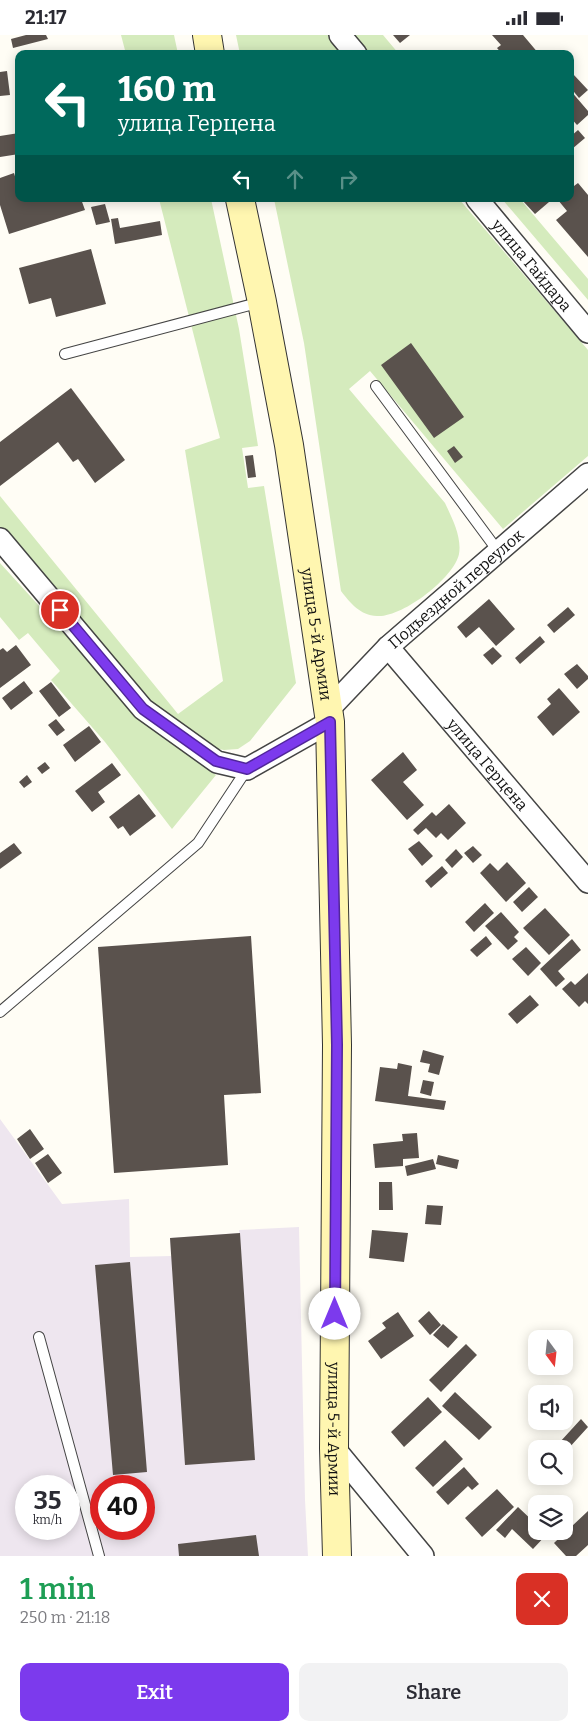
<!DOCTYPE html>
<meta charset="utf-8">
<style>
body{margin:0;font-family:Bitter,serif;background:#f2f2f3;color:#2b2b33;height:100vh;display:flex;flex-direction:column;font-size:19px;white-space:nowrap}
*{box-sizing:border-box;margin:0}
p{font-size:16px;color:#7c7c81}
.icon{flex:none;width:28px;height:28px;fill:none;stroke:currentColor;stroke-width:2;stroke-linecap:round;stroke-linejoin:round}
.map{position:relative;height:1521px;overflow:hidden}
.panel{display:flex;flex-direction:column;background:#fff;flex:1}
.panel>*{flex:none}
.guide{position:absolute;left:15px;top:15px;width:559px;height:152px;border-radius:10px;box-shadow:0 2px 12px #0003;background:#00695c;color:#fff;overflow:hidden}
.needle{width:32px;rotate:165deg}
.fabs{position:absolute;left:528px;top:1295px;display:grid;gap:10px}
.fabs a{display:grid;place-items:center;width:45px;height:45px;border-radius:10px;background:#fff;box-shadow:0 2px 12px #0003;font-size:25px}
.speed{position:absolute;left:15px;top:1440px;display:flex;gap:10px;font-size:25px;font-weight:700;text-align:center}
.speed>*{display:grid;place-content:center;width:65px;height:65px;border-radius:50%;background:#fff;box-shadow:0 2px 12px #0003;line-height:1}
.speed small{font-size:12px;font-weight:400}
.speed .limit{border:8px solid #d22;background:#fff;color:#111}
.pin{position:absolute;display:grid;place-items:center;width:42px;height:42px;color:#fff;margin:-21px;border:2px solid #fff;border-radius:50%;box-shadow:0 1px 5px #0007}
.me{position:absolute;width:55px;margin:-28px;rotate:0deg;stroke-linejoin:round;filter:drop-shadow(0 0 4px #0008)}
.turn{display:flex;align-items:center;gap:18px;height:105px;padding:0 20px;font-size:22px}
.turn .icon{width:65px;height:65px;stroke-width:2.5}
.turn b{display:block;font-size:35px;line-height:42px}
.lanes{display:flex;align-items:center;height:48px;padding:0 20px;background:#0003;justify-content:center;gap:25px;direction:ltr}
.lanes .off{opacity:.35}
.round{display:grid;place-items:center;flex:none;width:52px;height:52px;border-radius:10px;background:#f2f2f3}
.summary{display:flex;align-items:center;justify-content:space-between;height:85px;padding:0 20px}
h1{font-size:30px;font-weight:600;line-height:38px;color:#1e9e55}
.cta{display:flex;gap:10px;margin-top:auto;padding:10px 20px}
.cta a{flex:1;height:58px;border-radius:10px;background:#7c3aed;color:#fff;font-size:20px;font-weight:600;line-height:58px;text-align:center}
.cta a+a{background:#f2f2f3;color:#2b2b33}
.status{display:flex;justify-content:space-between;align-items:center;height:35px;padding:0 25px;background:#fff;direction:ltr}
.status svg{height:14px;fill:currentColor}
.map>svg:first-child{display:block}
</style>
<div class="status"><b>21:17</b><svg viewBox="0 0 49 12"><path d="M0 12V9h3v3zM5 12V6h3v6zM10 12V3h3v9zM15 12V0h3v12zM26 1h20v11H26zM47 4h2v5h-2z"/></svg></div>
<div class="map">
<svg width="588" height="1521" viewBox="0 0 588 1521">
<rect width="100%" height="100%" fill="#fffdf5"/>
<path fill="#eee6ef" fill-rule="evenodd" d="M0 1084 62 1169 129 1164 130 1222 171 1221 170 1203 239 1198V1195L299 1192 305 1465 308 1521H0ZM26 1451H69V1494H26ZM101 1451H144V1494H101Z"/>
<path fill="#d5ebbd" d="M121 0H174L178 19H126Z
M236 0H383L399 19H240Z
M159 164H211L239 294 258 411 242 413 248 453 264 451 296 648 250 706 238 714 224 715 208 712 163 685 0 494V461L178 679 223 646 185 415 220 403Z
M274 164H459L588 315V421L503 494 370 336 349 354 445 468C452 483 462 502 459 519 454 543 402 583 377 581 360 580 351 569 341 556L304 308Z
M502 164H520L588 244V265Z
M0 528 146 688 216 740 172 794 105 707 51 645 60 636 28 598 19 605 0 582Z"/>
<path fill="#5a524d" d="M26 0H46L48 4 13 13 11 4Z
M393 0H410L400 8Z
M492 0H523L539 19H502L497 13 501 10Z
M7 36 10 60 0 61V37Z
M573 39 588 55 579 63 570 52V41Z
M570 55 588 76V80L577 90 570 82Z
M578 95 585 103 572 114 570 111V102Z
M19 98V119L0 122V101Z
M14 138 17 148 19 147V164H81L85 175 9 199 0 170V143Z
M578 148 588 160V222L556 185 567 176 558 165 570 164V154Z
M526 164H547L549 167 535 179 523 166Z
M105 169 110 187 96 190 91 172Z
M118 183 120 193 160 186 162 200 115 209 111 184Z
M91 214 106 269 56 282 51 263 29 269 19 233Z
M411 308 464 382 434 403 381 330Z
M71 353 125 425 95 448 78 424 73 427 58 407 0 451V407Z
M454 411 463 422 455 428 447 416Z
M253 420 256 442 248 443 245 421Z
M489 564 515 594 496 611 479 592 466 603 457 592Z
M568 572 575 580 554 598 547 590Z
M540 601 545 607 520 629 515 623Z
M16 610 31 630 0 653V615L3 613 7 617Z
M493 612 502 621 492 630 483 620Z
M577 629 588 641V644L577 654 564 639Z
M24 646 33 658 11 675 2 663Z
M51 647 71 673 59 682 39 656Z
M559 653 580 677 553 701 537 682 551 669 547 664Z
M56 684 65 695 57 701 48 690Z
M89 691 101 707 75 727 63 710Z
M403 717 417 735 403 747 424 770 407 785 371 745Z
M45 727 50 733 42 739 37 733Z
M112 728 121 740 98 757 105 767 92 777 75 756Z
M27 740 32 747 24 753 19 747Z
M139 759 156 781 130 801 123 791 118 794 109 782Z
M449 769 466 788 448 805 441 798 436 803 426 793 418 800 413 795 432 777 436 781Z
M419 806 433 821 422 831 408 814Z
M14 808 22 818 0 834V818Z
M473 811 482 820 473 828 464 818Z
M456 814 463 822 452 833 445 825Z
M507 827 526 848 506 867 480 838 490 828 498 836Z
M442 831 448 838 431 853 425 846Z
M529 852 538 862 522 877 513 867Z
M485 868 494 878 474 897 465 887Z
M545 873 570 900 549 920 523 893Z
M501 877 519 897 514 902 518 906 508 915 485 891Z
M251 901 261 1058 224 1060 228 1130 114 1138 98 912Z
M486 901 492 909 477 922 470 915Z
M572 904 581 915 558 936 565 944 556 952 540 934Z
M526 912 541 928 528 941 512 924Z
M588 938V969L585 966 579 972 562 954 571 946 575 950Z
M530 960 539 970 517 989 508 979Z
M423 1015 444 1021 439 1040 428 1037 430 1029 420 1027Z
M398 1028 412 1031 408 1061 446 1066 444 1075 375 1066 380 1032 397 1034Z
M423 1045 434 1047 431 1061 420 1058Z
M30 1094 44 1114 30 1124 17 1104Z
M417 1098 419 1123 403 1124V1131L375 1133 373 1109 403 1106 402 1099Z
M48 1119 62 1138 48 1148 35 1128Z
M438 1120 459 1125 457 1134 436 1129Z
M433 1124 436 1134 407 1141 405 1131Z
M379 1147H392L393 1175H379Z
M427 1170 443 1171 441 1190 425 1189Z
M372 1195 408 1198 404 1227 369 1223Z
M240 1198 255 1425 185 1430 170 1203Z
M130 1227 147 1437 113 1440 95 1230Z
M429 1276 441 1290 430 1300 418 1286Z
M398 1277 414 1301 381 1324 368 1306 386 1293 382 1288Z
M443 1289 458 1302 448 1313 433 1300Z
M466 1309 477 1320 441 1357 429 1345Z
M455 1357 492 1392 479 1405 442 1371Z
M428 1362 442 1377 404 1412 391 1397Z
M581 1384 588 1392 568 1414 560 1407Z
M445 1405 463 1424 433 1452 415 1433Z
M464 1432 479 1449 472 1455 468 1451 448 1470 436 1457Z
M497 1454 514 1472 482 1502 465 1483Z
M518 1472 536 1489V1496H544L547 1499 533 1514 512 1494 505 1503 496 1495Z
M588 1476V1510L576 1521H566L554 1508Z
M256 1500 259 1521H179L178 1509Z"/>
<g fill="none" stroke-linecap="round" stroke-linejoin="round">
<defs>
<path id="lane" d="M65 319 261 267
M376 351 498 516
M0 977 198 808 247 734
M39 1302 99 1521"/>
<g id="street">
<path d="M340 0 356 19"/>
<path id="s1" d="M477 164 588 297"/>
<path d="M0 504 143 674 217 727 247 734 330 687"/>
<path id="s2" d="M388 612 588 847"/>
<path id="s3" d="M329 674 388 612 588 439"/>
<path d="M334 1413 423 1521"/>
</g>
<g id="secondary">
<path d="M207 0 210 19"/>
<path id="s4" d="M240 164 262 267 289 410 330 687 337 1010 334 1413 337 1521"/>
</g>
</defs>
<use href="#lane" stroke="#444" stroke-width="12"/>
<use href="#street" stroke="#444" stroke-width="24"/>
<use href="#secondary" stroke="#333" stroke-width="30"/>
<use href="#lane" stroke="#fff" stroke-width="10"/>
<use href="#street" stroke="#fff" stroke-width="21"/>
<use href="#secondary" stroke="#fff6b0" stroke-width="28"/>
</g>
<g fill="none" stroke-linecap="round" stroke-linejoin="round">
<defs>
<path id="route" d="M60 575 143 674 216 726 247 734 330 687 337 1010 335 1279"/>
</defs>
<use href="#route" stroke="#51269a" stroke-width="12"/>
<use href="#route" stroke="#7c3aed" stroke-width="9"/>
</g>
<g text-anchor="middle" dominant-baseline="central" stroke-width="5" stroke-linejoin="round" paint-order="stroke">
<g font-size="16" fill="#111" stroke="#fff">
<text stroke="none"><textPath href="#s1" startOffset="86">улица Гайдара</textPath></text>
<text stroke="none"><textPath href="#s3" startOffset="175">Подъездной переулок</textPath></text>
<text stroke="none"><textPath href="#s4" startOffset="442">улица 5-й Армии</textPath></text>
<text stroke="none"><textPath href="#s2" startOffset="154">улица Герцена</textPath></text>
<text stroke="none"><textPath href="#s4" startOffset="1238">улица 5-й Армии</textPath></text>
</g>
</g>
</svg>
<div class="fabs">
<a><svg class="needle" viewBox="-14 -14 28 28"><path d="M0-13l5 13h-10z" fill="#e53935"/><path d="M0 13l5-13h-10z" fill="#7c7c81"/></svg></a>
<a><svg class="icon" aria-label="sound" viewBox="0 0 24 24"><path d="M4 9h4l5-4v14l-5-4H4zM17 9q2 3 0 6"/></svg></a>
<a><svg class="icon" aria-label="search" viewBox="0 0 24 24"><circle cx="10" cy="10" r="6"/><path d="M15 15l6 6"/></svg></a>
<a><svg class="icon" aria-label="layers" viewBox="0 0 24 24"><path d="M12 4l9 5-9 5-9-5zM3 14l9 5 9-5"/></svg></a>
</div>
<div class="speed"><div>35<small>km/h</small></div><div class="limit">40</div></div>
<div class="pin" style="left:60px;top:575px;background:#d93025"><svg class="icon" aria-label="arrive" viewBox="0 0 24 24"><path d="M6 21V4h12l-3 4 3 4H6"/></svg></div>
<svg class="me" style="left:335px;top:1279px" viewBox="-20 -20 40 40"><circle r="19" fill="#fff"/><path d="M0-13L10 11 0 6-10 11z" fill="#7c3aed"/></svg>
<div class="guide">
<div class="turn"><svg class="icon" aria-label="left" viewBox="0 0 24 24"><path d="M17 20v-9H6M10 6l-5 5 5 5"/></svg><div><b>160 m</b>улица Герцена</div></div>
<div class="lanes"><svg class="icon" aria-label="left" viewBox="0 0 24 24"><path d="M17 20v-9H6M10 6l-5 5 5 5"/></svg><svg class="icon off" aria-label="ahead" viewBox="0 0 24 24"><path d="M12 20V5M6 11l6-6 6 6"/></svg><svg class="icon off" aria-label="right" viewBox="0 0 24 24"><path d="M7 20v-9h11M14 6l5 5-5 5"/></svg></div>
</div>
</div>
<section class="panel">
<div class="summary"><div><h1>1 min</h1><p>250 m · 21:18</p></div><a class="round" style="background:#d93025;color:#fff"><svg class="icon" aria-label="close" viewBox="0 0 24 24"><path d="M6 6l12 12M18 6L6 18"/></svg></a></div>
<div class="cta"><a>Exit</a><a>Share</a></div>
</section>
